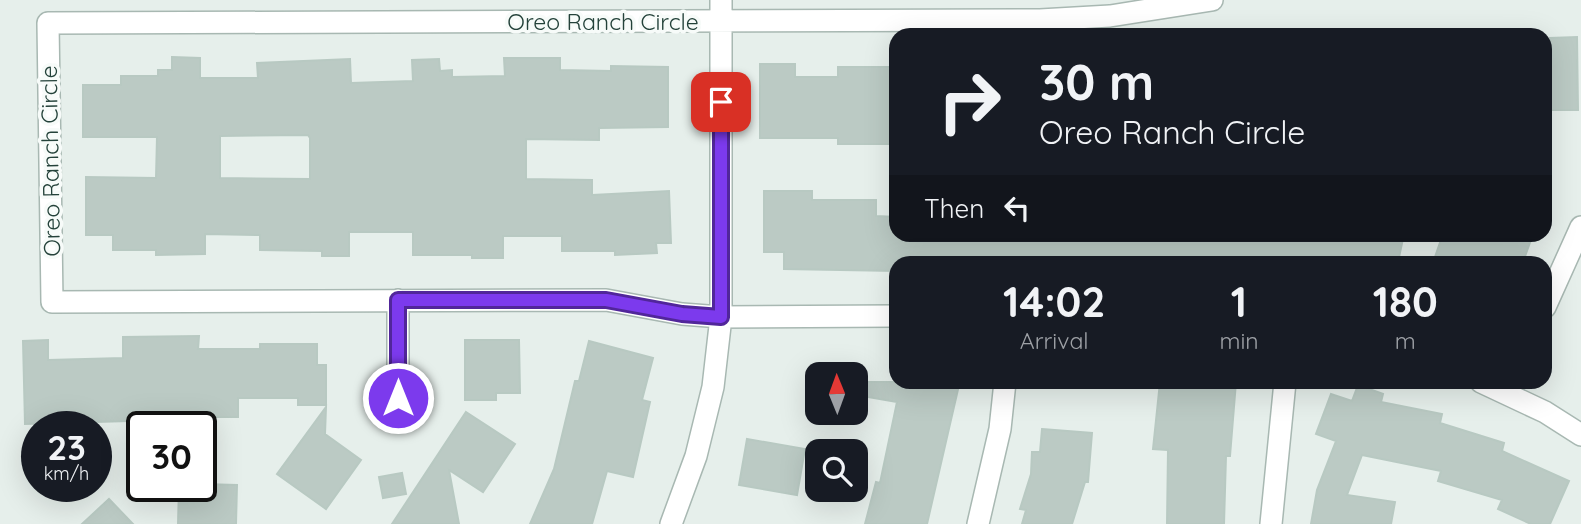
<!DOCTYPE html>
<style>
body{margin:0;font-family:Quicksand,sans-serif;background:#20242c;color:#f1f3f6;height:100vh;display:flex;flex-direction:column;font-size:26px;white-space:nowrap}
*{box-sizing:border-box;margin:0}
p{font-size:23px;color:#9ea1a6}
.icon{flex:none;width:38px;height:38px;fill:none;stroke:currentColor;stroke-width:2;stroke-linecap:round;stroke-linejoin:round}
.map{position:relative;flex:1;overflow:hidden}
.side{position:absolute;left:889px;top:256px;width:663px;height:133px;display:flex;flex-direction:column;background:#171b24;border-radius:21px;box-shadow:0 7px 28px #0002}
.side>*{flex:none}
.banner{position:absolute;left:889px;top:28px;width:663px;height:214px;border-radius:21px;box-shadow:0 7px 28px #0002;background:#171b24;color:#f1f3f6;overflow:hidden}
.needle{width:46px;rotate:359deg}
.controls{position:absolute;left:805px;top:362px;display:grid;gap:14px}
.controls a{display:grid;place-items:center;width:63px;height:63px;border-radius:14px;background:#171b24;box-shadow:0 7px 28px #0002;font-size:35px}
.speed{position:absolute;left:21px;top:411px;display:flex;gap:14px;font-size:35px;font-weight:700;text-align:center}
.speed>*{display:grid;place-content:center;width:91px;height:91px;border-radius:50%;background:#171b24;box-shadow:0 7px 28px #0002;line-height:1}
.speed small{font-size:18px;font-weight:400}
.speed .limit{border:4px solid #111;border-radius:10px;background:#fff;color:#111}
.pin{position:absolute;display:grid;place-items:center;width:60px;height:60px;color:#fff;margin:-30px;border-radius:14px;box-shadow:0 4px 10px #0006}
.me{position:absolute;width:77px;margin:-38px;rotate:0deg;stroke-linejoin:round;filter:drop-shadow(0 0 5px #0008)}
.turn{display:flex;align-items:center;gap:24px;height:147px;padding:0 35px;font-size:32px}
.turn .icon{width:91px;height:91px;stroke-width:2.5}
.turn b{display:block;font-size:49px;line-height:60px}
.then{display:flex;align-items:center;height:66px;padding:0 35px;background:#0003;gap:14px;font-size:26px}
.eta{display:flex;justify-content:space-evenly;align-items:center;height:119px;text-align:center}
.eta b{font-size:42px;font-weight:800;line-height:49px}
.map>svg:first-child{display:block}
</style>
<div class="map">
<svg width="1581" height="524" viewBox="0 0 1581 524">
<rect width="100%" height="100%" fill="#e6efeb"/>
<path fill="#bbcac4" stroke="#b8c9c2" stroke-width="2" fill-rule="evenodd" d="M1577 37 1578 110H1545V50H1550V38Z
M172 57 200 58V78H258L257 63 350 59 351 83 413 81 412 60 439 59 440 71 452 70V77L505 76 504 58H560V70L611 71V66L668 67V127L599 128V140L526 139V179L592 180V195L669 191 671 243H656L657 253 615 255V251H562V236H503V258H472V255H413V232H349V256H322V251L260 250V235L205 234V254L156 255V250H113V235H86V177L156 178 157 137H83V85H121V76H158V70H172ZM308 135 310 138V179L220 178V136Z
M760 64H795V77H838V67H896V144H838V138H760Z
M764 191H812V200H876V216L896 217V234H1404L1398 262H896V271L784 269V252H764Z
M1443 234H1533L1523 262H1450L1435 257Z
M199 336 198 349H260V344H317V365H326V405H298V398H238V417H164V420L25 424 23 341 48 340V360L123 358V337Z
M465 340H519L520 393H496V400H465Z
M589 341 653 358 642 400 650 402 633 477 607 471 592 524H530L554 469 575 381H579Z
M856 382H939L959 385 927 524H865L876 482 880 483 897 402 856 395Z
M1160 382H1236L1230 456H1226L1224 524H1167L1168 450 1153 449Z
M1358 385 1383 394 1381 402 1442 414 1440 423 1504 443 1502 451 1569 481 1550 524H1531L1498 509 1502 500 1438 481 1441 471 1362 455 1347 495 1395 502 1391 524H1311L1317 490 1336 441 1316 434 1331 394 1352 401Z
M326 407 325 434 361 460 326 509 277 474Z
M466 412 515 444 483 492 449 470 459 524H392Z
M1042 429 1092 433 1088 482H1085L1072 524H1022L1026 510 1020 509 1031 474 1032 452H1040Z
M747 439 805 449 797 495 739 485Z
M402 473 406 494 383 498 379 477Z
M201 484 237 485 236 524H178L179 486H201Z
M109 499 133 524H82Z"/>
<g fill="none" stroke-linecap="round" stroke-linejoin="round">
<defs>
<path id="minor" d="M398 300V398
M1545 307 1581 227
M896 316 721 317 682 314 606 300 52 302 48 23 1040 20 1110 16 1212 0
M1481 382 1545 412 1581 435
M671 524 696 456 713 387 721 317V0
M978 524 1000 429 1005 382
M1271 524 1285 382"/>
</defs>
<use href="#minor" stroke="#a8b8b2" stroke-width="24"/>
<use href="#minor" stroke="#fff" stroke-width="21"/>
</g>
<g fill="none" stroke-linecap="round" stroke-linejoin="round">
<defs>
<path id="route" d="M398 398V300H606L682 314 721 317V102"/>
</defs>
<use href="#route" stroke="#51269a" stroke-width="18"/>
<use href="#route" stroke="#7c3aed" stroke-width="12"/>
</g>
<g text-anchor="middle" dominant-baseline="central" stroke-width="7" stroke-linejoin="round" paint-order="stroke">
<g font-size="23" fill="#24423a" stroke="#f7fbf9">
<text x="603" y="21">Oreo Ranch Circle</text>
<text transform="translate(50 161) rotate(-91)">Oreo Ranch Circle</text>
</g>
</g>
</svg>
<div class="controls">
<a><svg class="needle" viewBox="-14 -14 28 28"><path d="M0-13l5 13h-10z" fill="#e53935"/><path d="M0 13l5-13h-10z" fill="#9ea1a6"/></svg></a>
<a><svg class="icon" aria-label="search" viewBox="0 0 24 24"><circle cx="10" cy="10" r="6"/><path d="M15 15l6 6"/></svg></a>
</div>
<div class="speed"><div>23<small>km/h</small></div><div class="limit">30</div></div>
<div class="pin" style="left:721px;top:102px;background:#d93025"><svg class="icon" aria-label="arrive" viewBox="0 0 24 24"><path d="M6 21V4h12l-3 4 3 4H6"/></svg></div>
<svg class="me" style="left:398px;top:398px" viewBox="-20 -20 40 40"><circle r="17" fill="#7c3aed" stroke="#fff" stroke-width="3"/><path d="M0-11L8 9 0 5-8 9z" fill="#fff"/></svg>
<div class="banner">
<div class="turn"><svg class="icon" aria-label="right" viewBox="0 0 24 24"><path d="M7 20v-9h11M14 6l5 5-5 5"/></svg><div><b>30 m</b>Oreo Ranch Circle</div></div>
<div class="then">Then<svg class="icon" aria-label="left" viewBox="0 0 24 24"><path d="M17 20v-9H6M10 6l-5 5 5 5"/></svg></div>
</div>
<section class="side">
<div class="eta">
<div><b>14:02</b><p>Arrival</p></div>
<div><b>1</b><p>min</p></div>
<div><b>180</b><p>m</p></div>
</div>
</section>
</div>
